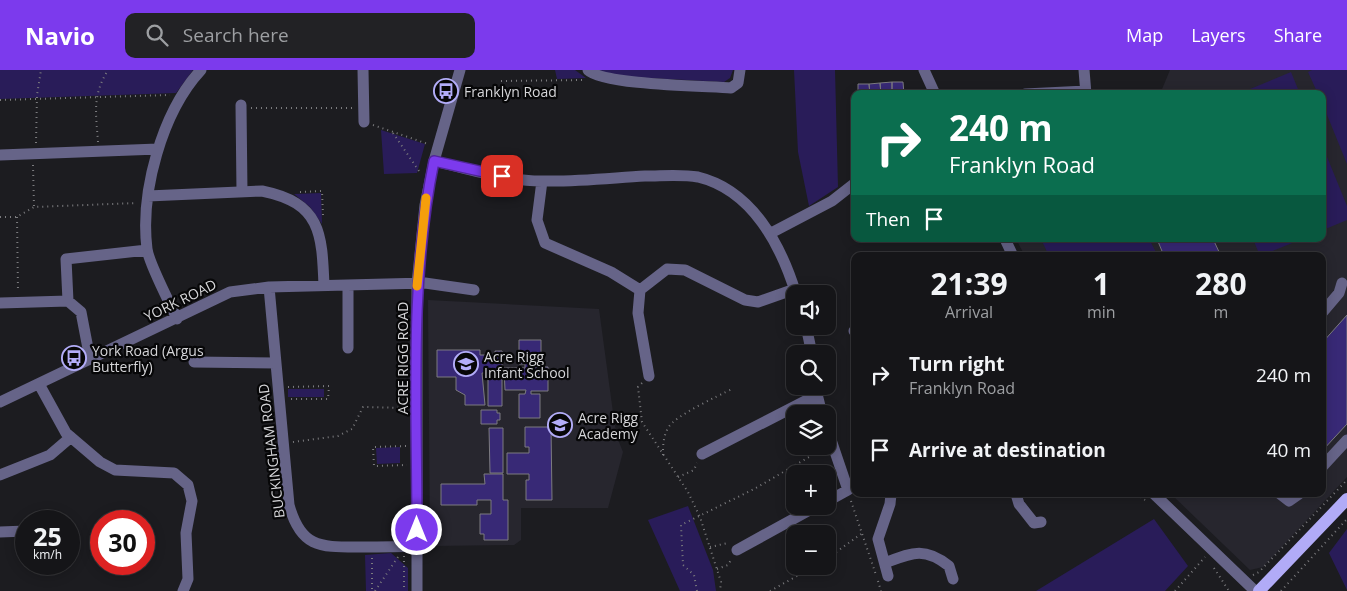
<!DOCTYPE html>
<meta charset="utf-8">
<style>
body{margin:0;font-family:"Open Sans",sans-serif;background:#222225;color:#f1f3f6;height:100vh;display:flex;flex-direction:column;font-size:19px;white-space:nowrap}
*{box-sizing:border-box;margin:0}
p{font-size:16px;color:#9d9fa2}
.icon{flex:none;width:28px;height:28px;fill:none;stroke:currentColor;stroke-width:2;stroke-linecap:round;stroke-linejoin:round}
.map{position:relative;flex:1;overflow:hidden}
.details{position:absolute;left:851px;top:182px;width:475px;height:245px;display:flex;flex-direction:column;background:#151518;border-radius:10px;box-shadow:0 2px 12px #0003,0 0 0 1px #343437}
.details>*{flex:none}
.banner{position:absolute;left:851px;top:20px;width:475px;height:152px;border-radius:10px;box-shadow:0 2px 12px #0003,0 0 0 1px #343437;background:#0b6e4f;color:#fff;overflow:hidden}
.buttons{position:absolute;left:786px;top:215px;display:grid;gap:10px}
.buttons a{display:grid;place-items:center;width:50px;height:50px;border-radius:10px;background:#151518;box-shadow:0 2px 12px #0003,0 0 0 1px #343437;font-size:25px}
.speed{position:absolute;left:15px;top:440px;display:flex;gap:10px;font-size:25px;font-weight:700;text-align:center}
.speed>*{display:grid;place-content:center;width:65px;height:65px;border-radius:50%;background:#151518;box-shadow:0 2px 12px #0003,0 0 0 1px #343437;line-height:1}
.speed small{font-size:12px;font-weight:400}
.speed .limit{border:8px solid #d22;background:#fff;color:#111}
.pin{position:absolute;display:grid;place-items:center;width:42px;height:42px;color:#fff;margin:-21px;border-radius:10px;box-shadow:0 2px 8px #0006}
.me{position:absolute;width:55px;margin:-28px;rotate:0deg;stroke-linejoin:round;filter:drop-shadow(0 0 4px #0008)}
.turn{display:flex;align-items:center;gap:18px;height:105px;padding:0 15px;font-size:22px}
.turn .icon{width:65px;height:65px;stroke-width:2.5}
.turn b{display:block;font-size:35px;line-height:42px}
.then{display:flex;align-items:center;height:48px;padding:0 15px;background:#0003;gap:10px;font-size:19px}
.eta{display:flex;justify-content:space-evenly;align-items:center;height:85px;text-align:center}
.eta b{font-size:30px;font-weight:700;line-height:35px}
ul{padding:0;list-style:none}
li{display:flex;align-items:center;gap:15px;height:75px;padding:0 15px}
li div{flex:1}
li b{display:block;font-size:19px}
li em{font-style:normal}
header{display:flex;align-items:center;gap:30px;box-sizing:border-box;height:70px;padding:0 25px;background:#7c3aed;color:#fff}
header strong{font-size:24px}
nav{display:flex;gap:28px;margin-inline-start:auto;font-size:18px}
.search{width:350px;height:45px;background:#222225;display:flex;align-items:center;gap:12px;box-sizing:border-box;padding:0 18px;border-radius:10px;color:#9d9fa2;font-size:19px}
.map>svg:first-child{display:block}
</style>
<header>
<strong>Navio</strong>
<div class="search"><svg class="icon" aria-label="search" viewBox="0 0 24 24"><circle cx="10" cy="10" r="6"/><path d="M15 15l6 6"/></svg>Search here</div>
<nav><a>Map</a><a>Layers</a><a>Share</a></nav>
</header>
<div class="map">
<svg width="1347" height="521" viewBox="0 0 1347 521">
<rect width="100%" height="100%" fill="#1c1c20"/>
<path fill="#27262e" d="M1170 0H1347V407L1263 497 1250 500 1171 424H1322V186H1025L1016 169H1322V24H1160Z
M428 230 599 239 614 350 617 367 623 382 608 438H521V470L514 475 430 476Z"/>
<path fill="#291c59" d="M0 0H193L176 23 0 29Z
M555 0H575L586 8 557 9Z
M596 0H733L730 8 724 12 610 6Z
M794 0H835L838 117 809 136 798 82Z
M1312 0H1347V94L1323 35 1322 24H1318L1308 2Z
M1291 2 1300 24H1238Z
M381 60 425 74 417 103 384 104Z
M1323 77 1347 136V150L1323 160Z
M321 123 322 154 310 137 294 124Z
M1041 169H1149L1158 186H1049Z
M1253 169H1302L1260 186Z
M288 319H324V327H288Z
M400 377V393L377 394 376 378Z
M688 436 713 500 716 521H680L648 450Z
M1154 449 1188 496 1165 521H1036Z
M1347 459V520L1329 483Z
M391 483 408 498V521H366L365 485Z"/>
<path fill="#382976" stroke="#7c7b80" d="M892 12H903L904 24H892Z
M892 12V24H881L880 13Z
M880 13 881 24H870L869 14Z
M858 14H869L870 24H858Z
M1157 169H1206L1207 171 1213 169 1221 186H1164Z
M1347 245V354L1322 381V273Z
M519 270H541V295L531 297H548V321H531V324H540V348H519V324H525L526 320H505L504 298H525V294H519Z
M437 280H480V285H495V281H502V336H488V303H482L485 335H465V325L456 320V307H437Z
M481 340H497V343H500V350H497V354H481Z
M525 357H551L552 430H526V410H529V404H507V383H529V377H525Z
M489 358H503V403H490Z
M484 404H503V430H508V470H484V464H480V444H491V430H477V435H441V414H485Z"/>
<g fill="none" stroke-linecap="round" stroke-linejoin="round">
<path stroke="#7b7b7e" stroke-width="2" stroke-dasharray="1 4" stroke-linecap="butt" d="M501 11 583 10
M0 30 170 25
M251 38H353
M373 55 428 74
M393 63 421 104
M98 72C96 43 92 26 108 0
M36 73 37 25 41 0
M33 95 34 137
M300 122 322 121 323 145
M0 147H17L34 137 137 133
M17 147 18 222
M642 313 638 317 642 352 688 422 700 447 721 512 720 521
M288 317 329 316 328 329H291
M293 372 338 366 352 359 363 337 408 338
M406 376 373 377 374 396 407 395
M663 385C663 376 663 367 668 358 674 346 718 326 732 319
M678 407 694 400 697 393
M1136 424 1145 430
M851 431 876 505
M710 477 728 473
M404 486V521
M372 488V521
M828 488 861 464
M1214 498 1229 521
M717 499 728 495 732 488
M1253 505 1259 502 1347 410
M878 511 881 521
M375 521 398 487
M697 521 694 505 683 495 681 455 754 419 823 379
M770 521 815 496
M1175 521 1205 487
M1281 521 1347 449"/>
<path stroke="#666488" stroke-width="11" d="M363 0 364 52
M588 0C603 15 705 16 731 18L738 13 740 0
M924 0 935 24
M1084 0 1086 24
M1025 24 1086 21
M241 35 242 122
M0 85 158 79
M434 91C469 99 506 111 542 111 576 112 611 108 645 106 662 106 681 104 698 107 752 120 781 175 796 224
M542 111 537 150 545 173 611 202 640 220
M148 126 262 121C321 133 322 163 324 216
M771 163 832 131 855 113
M1005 169 1013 186
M348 215V278
M269 217 289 435C301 478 320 477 359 477 378 477 397 477 417 476
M68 231 81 242 90 289
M0 233 68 231 66 189 147 180
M1322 243 1339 223 1342 213
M177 249C170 233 149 194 147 179 140 122 162 42 201 0
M806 256 812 284
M854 261 855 262
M194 292 276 293
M649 306 638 243 640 220 667 199 685 200 745 230 758 232 795 219
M39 314 66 363 100 392 115 400 174 403 188 415 192 431 186 463 188 509 183 521
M815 316 822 344
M0 332 230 222 269 217 425 213 474 220
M828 361 848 420 828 431
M702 384 815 326
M1322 397 1347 370
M0 405 50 385 71 367
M1016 424 1019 434 1034 453 1041 452
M1154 424 1255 521
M1280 424 1289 431 1299 424
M0 462 26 461
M737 480 817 436
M885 493C911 483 924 476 949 496L953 509
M888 506 878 469 890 434 891 424
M417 521V214L425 135 434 91 460 0"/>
<path stroke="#b1abf7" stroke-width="12" d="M1259 521 1347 429"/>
</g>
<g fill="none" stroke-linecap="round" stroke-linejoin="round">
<defs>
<path id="route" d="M417 460C417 337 409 212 434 91L502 106"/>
</defs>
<use href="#route" stroke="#51269a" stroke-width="12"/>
<use href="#route" stroke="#7c3aed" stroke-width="9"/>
<path stroke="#f59e0b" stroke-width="9" d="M417 216 426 128"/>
</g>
<defs>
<symbol id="bus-ring" viewBox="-11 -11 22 22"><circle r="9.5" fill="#070708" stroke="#b3adf9" stroke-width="1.5"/><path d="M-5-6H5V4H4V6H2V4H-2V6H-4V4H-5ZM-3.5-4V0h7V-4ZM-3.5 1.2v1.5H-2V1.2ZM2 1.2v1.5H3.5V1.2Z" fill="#b3adf9"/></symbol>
<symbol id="school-ring" viewBox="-11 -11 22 22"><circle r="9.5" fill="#070708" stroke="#b3adf9" stroke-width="1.5"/><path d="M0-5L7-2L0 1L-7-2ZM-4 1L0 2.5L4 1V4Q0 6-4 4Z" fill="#b3adf9"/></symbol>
</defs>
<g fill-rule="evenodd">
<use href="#bus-ring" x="432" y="7" width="28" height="28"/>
<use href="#bus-ring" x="60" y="274" width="28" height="28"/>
<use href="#school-ring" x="452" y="280" width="28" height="28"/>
<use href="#school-ring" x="546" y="341" width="28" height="28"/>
</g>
<g text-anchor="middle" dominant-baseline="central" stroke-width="4.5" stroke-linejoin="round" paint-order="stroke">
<g font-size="14" fill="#d5d5d8" stroke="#070708" text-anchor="start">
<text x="464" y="21">Franklyn Road</text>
<text x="92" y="280">York Road (Argus<tspan x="92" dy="16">Butterfly)</tspan></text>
<text x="484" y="286">Acre Rigg<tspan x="484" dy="16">Infant School</tspan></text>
<text x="578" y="347">Acre Rigg<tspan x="578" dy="16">Academy</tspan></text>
</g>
<g font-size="14" fill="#d5d5d8" stroke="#070708">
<text transform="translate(180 230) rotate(-26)">YORK ROAD</text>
<text transform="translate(402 288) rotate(-90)">ACRE RIGG ROAD</text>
<text transform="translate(271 381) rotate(-97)">BUCKINGHAM ROAD</text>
</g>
</g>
</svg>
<div class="buttons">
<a><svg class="icon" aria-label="sound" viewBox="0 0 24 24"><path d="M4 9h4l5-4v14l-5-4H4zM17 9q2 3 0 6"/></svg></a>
<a><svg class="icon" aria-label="search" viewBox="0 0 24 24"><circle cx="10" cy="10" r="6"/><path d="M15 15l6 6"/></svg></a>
<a><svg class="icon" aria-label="layers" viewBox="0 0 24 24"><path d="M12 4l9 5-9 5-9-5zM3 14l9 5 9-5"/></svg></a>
<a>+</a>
<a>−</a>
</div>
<div class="speed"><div>25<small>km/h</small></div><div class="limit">30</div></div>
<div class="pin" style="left:502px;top:106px;background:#d93025"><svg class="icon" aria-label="arrive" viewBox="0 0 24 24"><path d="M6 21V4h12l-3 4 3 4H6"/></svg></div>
<svg class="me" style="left:417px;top:460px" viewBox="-20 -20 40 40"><circle r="17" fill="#7c3aed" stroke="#fff" stroke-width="3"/><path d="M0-11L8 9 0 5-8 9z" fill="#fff"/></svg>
<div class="banner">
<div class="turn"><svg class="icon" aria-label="right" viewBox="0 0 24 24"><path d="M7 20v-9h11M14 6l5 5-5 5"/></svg><div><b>240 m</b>Franklyn Road</div></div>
<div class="then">Then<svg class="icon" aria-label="arrive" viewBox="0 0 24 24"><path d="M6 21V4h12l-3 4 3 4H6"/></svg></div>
</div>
<section class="details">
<div class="eta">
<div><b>21:39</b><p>Arrival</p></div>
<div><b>1</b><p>min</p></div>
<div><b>280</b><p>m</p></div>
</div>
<ul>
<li><svg class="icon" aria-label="right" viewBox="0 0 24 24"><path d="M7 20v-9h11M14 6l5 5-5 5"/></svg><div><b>Turn right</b><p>Franklyn Road</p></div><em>240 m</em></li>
<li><svg class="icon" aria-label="arrive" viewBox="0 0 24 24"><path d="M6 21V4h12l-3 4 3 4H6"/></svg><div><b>Arrive at destination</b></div><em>40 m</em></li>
</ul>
</section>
</div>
